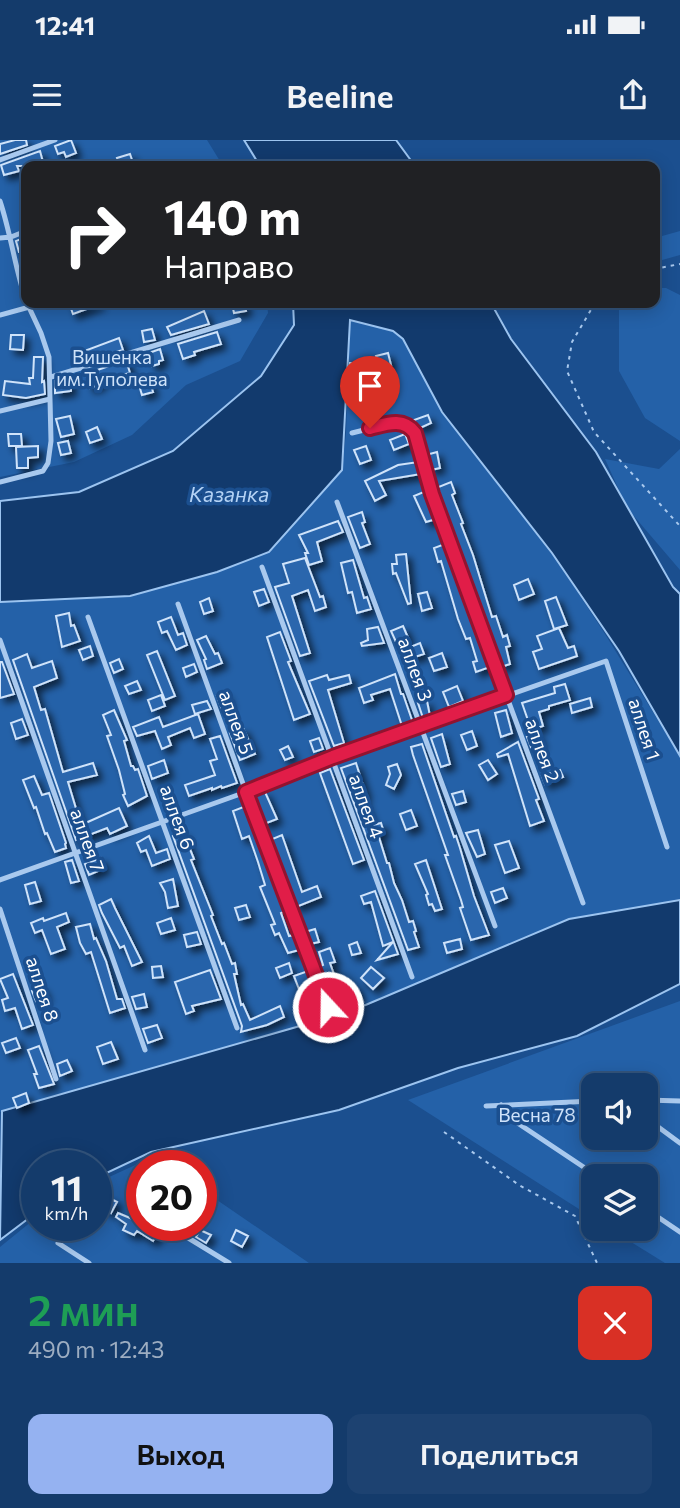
<!DOCTYPE html>
<html lang="ru">
<meta charset="utf-8">
<style>
body{margin:0;font-family:Commissioner,sans-serif;background:#1d4271;color:#f1f3f6;height:100vh;display:flex;flex-direction:column;font-size:26px;white-space:nowrap}
*{box-sizing:border-box;margin:0}
p{font-size:23px;color:#9dadc1}
.icon{flex:none;width:38px;height:38px;fill:none;stroke:currentColor;stroke-width:2;stroke-linecap:round;stroke-linejoin:round}
.map{position:relative;height:1123px;overflow:hidden}
.side{display:flex;flex-direction:column;background:#143b6b;flex:1}
.side>*{flex:none}
.guide{position:absolute;left:21px;top:21px;width:639px;height:147px;border-radius:14px;box-shadow:0 4px 18px #0003,0 0 0 2px #33557e;background:#202124;color:#fff;overflow:hidden}
.controls{position:absolute;left:581px;top:933px;display:grid;gap:14px}
.controls a{display:grid;place-items:center;width:77px;height:77px;border-radius:14px;background:#143b6b;box-shadow:0 4px 18px #0003,0 0 0 2px #33557e;font-size:35px}
.speed{position:absolute;left:21px;top:1010px;display:flex;gap:14px;font-size:35px;font-weight:700;text-align:center}
.speed>*{display:grid;place-content:center;width:91px;height:91px;border-radius:50%;background:#143b6b;box-shadow:0 4px 18px #0003,0 0 0 2px #33557e;line-height:1}
.speed small{font-size:18px;font-weight:400}
.speed .limit{border:10px solid #d22;background:#fff;color:#111}
.pin{position:absolute;display:grid;place-items:center;width:60px;height:60px;color:#fff;margin:-72px -30px;border-radius:50% 50% 50% 0;rotate:-45deg;box-shadow:0 0 7px #0007}
.pin .icon{rotate:45deg}
.me{position:absolute;width:77px;margin:-38px;rotate:339deg;stroke-linejoin:round;filter:drop-shadow(0 0 5px #0008)}
.turn{display:flex;align-items:center;gap:24px;height:147px;padding:0 28px;font-size:32px}
.turn .icon{width:91px;height:91px;stroke-width:2.5}
.turn b{display:block;font-size:49px;line-height:60px}
.round{display:grid;place-items:center;flex:none;width:74px;height:74px;border-radius:14px;background:#1d4271}
.head{display:flex;align-items:center;justify-content:space-between;height:119px;padding:0 28px}
h1{font-size:42px;font-weight:600;line-height:52px;color:#1e9e55}
.button{display:flex;gap:14px;margin-top:auto;padding:14px 28px}
.button a{flex:1;height:80px;border-radius:14px;background:#95b2f1;color:#111;font-size:28px;font-weight:600;line-height:80px;text-align:center}
.button a+a{background:#1d4271;color:#f1f3f6}
.status{display:flex;justify-content:space-between;align-items:center;height:49px;padding:0 35px;background:#143b6b;direction:ltr}
.status svg{height:19px;fill:currentColor}
header{display:flex;justify-content:space-between;align-items:center;height:91px;padding:0 28px;background:#143b6b;font-size:32px;font-weight:600}
.map>svg:first-child{display:block}
</style>
<div class="status"><b>12:41</b><svg viewBox="0 0 49 12"><path d="M0 12V9h3v3zM5 12V6h3v6zM10 12V3h3v9zM15 12V0h3v12zM26 1h20v11H26zM47 4h2v5h-2z"/></svg></div>
<header><svg class="icon" aria-label="menu" viewBox="0 0 24 24"><path d="M4 6h16M4 12h16M4 18h16"/></svg>Beeline<svg class="icon" aria-label="share" viewBox="0 0 24 24"><path d="M12 15V3M7 8l5-5 5 5M5 13v7h14v-7"/></svg></header>
<div class="map">
<svg width="680" height="1123" viewBox="0 0 680 1123">
<defs>
<filter id="shadow"><feDropShadow dx="5" dy="5" stdDeviation="3.5" flood-color="#0009"/></filter>
</defs>
<rect width="100%" height="100%" fill="#1b4f8f"/>
<path fill="#2461a8" fill-rule="evenodd" d="M0 0H207L223 26H26V163H267L268 173 240 221 186 245 132 295 74 322 0 337Z
M680 91V115L655 122V98Z
M655 148H666L680 155V301L645 278 619 231V163H654Z
M350 180 393 191 403 199 442 272 552 413 605 494 680 616V760L569 779 349 872 0 972V462L31 460 308 368 342 330 346 293Z
M680 309V430L627 368 605 319 659 329Z
M680 861V1123H665L610 1089 646 1088V1036H593V1078L408 960ZM593 945H646V998H593Z
M155 1016 168 1025 142 1026V1085H201V1049L309 1123H0V1107L37 1077V1085H96V1043Z"/>
<path fill="#123a6d" stroke="#9cc4f0" stroke-width="2" d="M244 0H396L415 26H260Z
M293 163H491L511 199 596 312 673 447 680 454V616L619 511 552 413 442 272 403 199 393 191 350 180 342 330 269 412 217 432 130 456 0 462V361L79 352 173 311 261 236 294 185Z
M680 760V844L577 896 458 928 339 970 151 1012 96 1038V1026H37V1072L0 1100 2 971 349 872 569 779Z"/>
<path fill="#2a66ad" stroke="#cfe3fa" stroke-width="2" filter="url(#shadow)" d="M15 0H26L27 5 0 14V4Z
M71 0 76 13 66 17 64 12 58 14 55 6Z
M40 11 44 26H17L19 31 4 35 1 25Z
M130 14 134 26H120L117 18Z
M26 97V112H19L16 101Z
M69 163H99L100 164 73 174Z
M245 163 246 171 234 173 232 164Z
M204 171 209 184 171 195 167 187Z
M152 189 155 200 144 202 142 191Z
M217 192 221 204 194 212 195 215 183 219 178 204Z
M11 195H24L23 210 10 209Z
M119 198 123 210 91 219 87 210Z
M160 209 163 220 159 221V224L152 226 149 213Z
M388 213 391 225 379 228 376 216Z
M34 217H43L42 242 44 241 45 254 26 258 3 255 5 241 30 244 29 238H33Z
M126 220 130 233 99 241 100 245 90 248 86 234Z
M350 223 367 225 365 244 349 243Z
M70 239 71 251 55 253V241Z
M150 242 153 252 142 255 139 245Z
M428 275 431 283 418 289 414 280Z
M70 276 74 294 61 297 56 279Z
M97 287 102 299 90 303 86 292Z
M8 294H21L22 306H9Z
M405 294 409 304 394 310 390 300Z
M68 301 71 313 61 315 58 303Z
M38 306V317L28 318V328H17L16 307Z
M366 306 371 320 360 324 354 310Z
M437 312 440 328 431 330 426 315Z
M418 322 421 334 379 341 386 355 375 361 365 341 398 325Z
M451 342 455 353 452 355 463 383 461 384 473 415 492 477 496 476 503 497 507 495 510 506 506 507 510 524 501 527 437 352 436 348Z
M426 351 436 379 426 382 414 356Z
M362 372 365 382 362 383 370 404 360 408 348 377Z
M338 381 343 392 317 402 322 421 309 425 305 413H308L299 395Z
M445 404 490 527 476 532 473 522 477 521 470 498 466 499 458 479 441 421 438 422 434 408Z
M406 414 411 463 408 464 396 433 393 434 392 424H397L396 415Z
M305 418 320 457 323 456 326 467 315 471 308 450 292 456 310 513 300 516 275 447 289 443 283 424Z
M353 420 364 458 367 457 371 469 357 473 352 452 348 453 341 423Z
M528 439 534 454 519 460 514 445Z
M264 449 269 462 259 466 254 452Z
M427 452 432 468 422 471 418 454Z
M556 457 567 485 554 489 545 461Z
M209 458 213 471 204 474 200 462Z
M69 473 71 486 74 485 80 501 62 507 56 476Z
M171 477 178 495 183 493 187 505 176 510 167 491 162 493 158 482Z
M403 486 409 500 397 504 391 491Z
M378 487 384 503 362 506 361 503 368 500 367 489Z
M559 488 568 508 574 506 577 516 539 529 533 512 542 509 537 496Z
M280 492 291 521 288 522 310 574 294 580 267 497Z
M206 496 215 514 218 513 222 523 207 529 204 520 206 519 197 500Z
M420 503 424 514 412 518 408 508Z
M90 506 93 516 83 520 79 510Z
M157 511 175 556 165 560 147 515Z
M442 513 447 527 434 531 429 518Z
M27 514 32 528 52 521 57 538 34 547 41 570 45 569 63 632 93 623 97 635 68 642 81 685 119 668 127 686 110 694 107 688 76 700 13 520Z
M119 519 123 529 114 533 110 523Z
M0 522H2L14 554 0 558Z
M194 524 197 532 186 537 183 528Z
M395 534 401 554H403L413 583 402 586 390 549 371 555 373 560 364 563 359 548Z
M327 535 329 540 349 535 351 543 328 550 344 603 334 606 309 541Z
M137 541 141 550 129 554 125 546Z
M565 544 570 560 549 566V569L539 572 543 586 535 589 533 585 530 586 522 563 555 553 554 547Z
M457 546 463 561 449 567 443 552Z
M225 553 229 564 221 567 217 556Z
M161 555 165 566 152 571 148 560Z
M590 558 592 567 572 573 570 564Z
M207 561 211 569 195 574 192 565Z
M427 561 430 576 423 578 418 563Z
M114 570 127 600 124 601 131 626H133L135 630 138 629 147 656 128 666 123 655 125 654 119 630 107 596 111 595 103 575Z
M506 570 512 593 501 597 495 573Z
M198 574 205 594 194 598 190 588 168 597 171 605 162 609 155 591 137 596 133 587 159 577 163 587Z
M22 579 28 595 16 599 11 583Z
M243 588 255 614 240 620 230 593Z
M472 591 477 606 467 610 461 595Z
M442 594 450 624 441 627 431 598Z
M537 594 541 604 531 607 527 597Z
M220 596 237 643 222 648 221 646 212 650V648L189 656 185 645 215 635 210 621 217 619 210 599Z
M319 598 323 609 314 612 310 601Z
M518 602 539 659 536 660 544 681 530 686 508 614 498 617 497 614Z
M422 604 454 697 456 696 460 708 474 756 489 795 471 800 460 768 463 767 461 760 445 715H448L413 615 411 607Z
M288 606 293 617 285 620 280 610Z
M164 620 168 633 152 639 148 626Z
M488 620 497 634 488 640 479 625Z
M356 623 366 655 362 656 373 685 381 683 384 693 378 694 387 723H389L394 743 402 760 409 782 413 781 416 791 414 792 419 807 408 810 341 628Z
M397 624 401 635 394 649 386 645 390 634 388 627Z
M330 629 364 720 353 724 320 633Z
M560 630 563 637 545 644 542 636Z
M34 636 42 655 49 653 66 703 65 704 66 708 55 712 47 693 45 694 36 667 34 668 23 640Z
M463 651 466 662 456 665 452 654Z
M265 652 277 679 264 684 253 656Z
M246 666 286 771 281 773 289 796 295 795 299 810 288 813 279 793 275 795 271 785 275 784 260 747 265 745 258 722 249 696 242 699 233 671Z
M411 670 417 686 406 690 400 674Z
M478 690 485 714 477 717 466 693Z
M183 692 194 719 191 720 213 775 211 776 222 804 224 803 232 824 235 823 237 834H234L241 865 243 864 250 880 280 866 284 877 267 885 241 892 242 886 173 696Z
M282 695 302 752 317 746 321 757 296 767 270 700Z
M149 696 156 713 167 709 170 719 152 726 146 710 141 712 137 703Z
M509 701 519 728 505 733 495 705Z
M101 718 105 728 89 735 85 724Z
M72 720 79 741 71 743 65 722Z
M426 720 442 769 435 771 432 764 429 765 426 755 428 754 415 724Z
M173 739 178 766 168 768 165 752 160 743Z
M35 742 41 761 30 764 25 745Z
M503 748 507 758 495 763 491 752Z
M375 751 398 814 377 820 393 802 383 806 371 762 364 764 361 756Z
M111 759 115 768 142 822 132 826 124 806 120 808 102 773 99 765Z
M246 765 250 777 239 780 235 768Z
M66 773 69 782 57 787 65 809 51 814 42 790 35 793 31 783 43 778 44 781Z
M171 778 175 790 161 794 157 783Z
M90 784 94 799 96 798 106 821 117 859H122L125 868 110 873 91 812 86 814 80 803 76 787Z
M315 789 319 802 310 804 305 792Z
M197 792 201 804 187 807 184 795Z
M460 799 462 809 447 813 444 803Z
M357 802 361 813 352 815 349 805Z
M330 808 335 822 330 823 337 843 326 847 318 827 323 825 319 812Z
M289 823 292 833 280 838 276 828Z
M161 826 163 837 153 838 152 827Z
M371 827 384 838 373 849 361 838Z
M210 830 221 859 192 866 194 871 186 874 175 842Z
M308 831 320 864 307 870 294 836Z
M13 834 33 885 22 889 15 868 5 871 2 860 8 858 0 839Z
M41 846 46 857 36 861 32 851Z
M355 847 359 857 349 861 345 851Z
M144 854 147 867 136 869 132 857Z
M157 885 162 898 148 903 143 889Z
M16 898 20 908 6 913 2 903Z
M111 902 118 919 103 924 97 907Z
M39 906 54 944 39 948 34 934H37L28 910Z
M67 920 72 931 60 936 57 924Z
M26 953 29 963 17 968 13 958Z
M107 1057 117 1062 111 1073 102 1067Z
M118 1073 142 1083V1085H162V1087L153 1101 137 1091 134 1095 123 1090 126 1084 116 1077Z
M200 1090 211 1095 206 1103 196 1097Z
M236 1090 248 1096 242 1107 231 1101Z"/>
<g fill="none" stroke-linecap="round" stroke-linejoin="round">
<path stroke="#a9c9ee" stroke-width="2" stroke-dasharray="3.5 5" stroke-linecap="butt" d="M654 129 680 124
M595 163 572 202 567 231 594 292 680 386
M444 992 519 1045 575 1076 597 1123"/>
<path stroke="#a9c9ee" stroke-width="5" d="M0 20 55 0
M0 61C11 94 15 128 26 161
M0 98 11 97 26 91
M0 175 44 163
M51 237 239 180
M0 271 50 259
M352 293 396 282 404 283 415 293 432 354 583 763
M0 342 43 331 48 323 51 301 49 217 41 193 27 163
M337 362 495 786
M262 427 412 837
M178 464 246 652 328 867
M88 477 237 888
M0 500 145 910
M0 740 246 652 333 617 606 521 667 707
M0 769 56 939
M646 960 680 961
M501 965 513 980 597 1036
M486 966 593 961
M646 978 680 1003
M646 1069 680 1092
M167 1085 229 1123
M58 1103 89 1123"/>
</g>
<g fill="none" stroke-linecap="round" stroke-linejoin="round">
<defs>
<path id="route" d="M328 867 246 652 333 617 506 555 432 354 415 293C403 277 386 284 370 288"/>
</defs>
<use href="#route" stroke="#92132f" stroke-width="18"/>
<use href="#route" stroke="#e11d48" stroke-width="12"/>
</g>
<g text-anchor="middle" dominant-baseline="central" stroke-width="7" stroke-linejoin="round" paint-order="stroke">
<g font-size="19" fill="#cfe3fa" stroke="#1b4f8f">
<text x="112" y="216">Вишенка<tspan x="112" dy="22">им.Туполева</tspan></text>
<text x="537" y="974">Весна 78</text>
</g>
<g font-size="19" fill="#fff" stroke="#1b4f8f">
<text transform="translate(416 529) rotate(70)">аллея 3</text>
<text transform="translate(237 582) rotate(70)">аллея 5</text>
<text transform="translate(645 589) rotate(72)">аллея 1</text>
<text transform="translate(543 610) rotate(70)">аллея 2</text>
<text transform="translate(367 666) rotate(70)">аллея 4</text>
<text transform="translate(178 677) rotate(70)">аллея 6</text>
<text transform="translate(88 700) rotate(70)">аллея 7</text>
<text transform="translate(43 849) rotate(72)">аллея 8</text>
</g>
<g font-size="21" font-style="italic" fill="#b5d3f5" stroke="#1b4f8f">
<text x="229" y="353">Казанка</text>
</g>
</g>
</svg>
<div class="controls">
<a><svg class="icon" aria-label="sound" viewBox="0 0 24 24"><path d="M4 9h4l5-4v14l-5-4H4zM17 9q2 3 0 6"/></svg></a>
<a><svg class="icon" aria-label="layers" viewBox="0 0 24 24"><path d="M12 4l9 5-9 5-9-5zM3 14l9 5 9-5"/></svg></a>
</div>
<div class="speed"><div>11<small>km/h</small></div><div class="limit">20</div></div>
<div class="pin" style="left:370px;top:288px;background:#d93025"><svg class="icon" aria-label="arrive" viewBox="0 0 24 24"><path d="M6 21V4h12l-3 4 3 4H6"/></svg></div>
<svg class="me" style="left:328px;top:867px" viewBox="-20 -20 40 40"><circle r="17" fill="#e11d48" stroke="#fff" stroke-width="3"/><path d="M0-11L8 9 0 5-8 9z" fill="#fff"/></svg>
<div class="guide">
<div class="turn"><svg class="icon" aria-label="right" viewBox="0 0 24 24"><path d="M7 20v-9h11M14 6l5 5-5 5"/></svg><div><b>140 m</b>Направо</div></div>
</div>
</div>
<section class="side">
<div class="head"><div><h1>2 мин</h1><p>490 m · 12:43</p></div><a class="round" style="background:#d93025;color:#fff"><svg class="icon" aria-label="close" viewBox="0 0 24 24"><path d="M6 6l12 12M18 6L6 18"/></svg></a></div>
<div class="button"><a>Выход</a><a>Поделиться</a></div>
</section>
